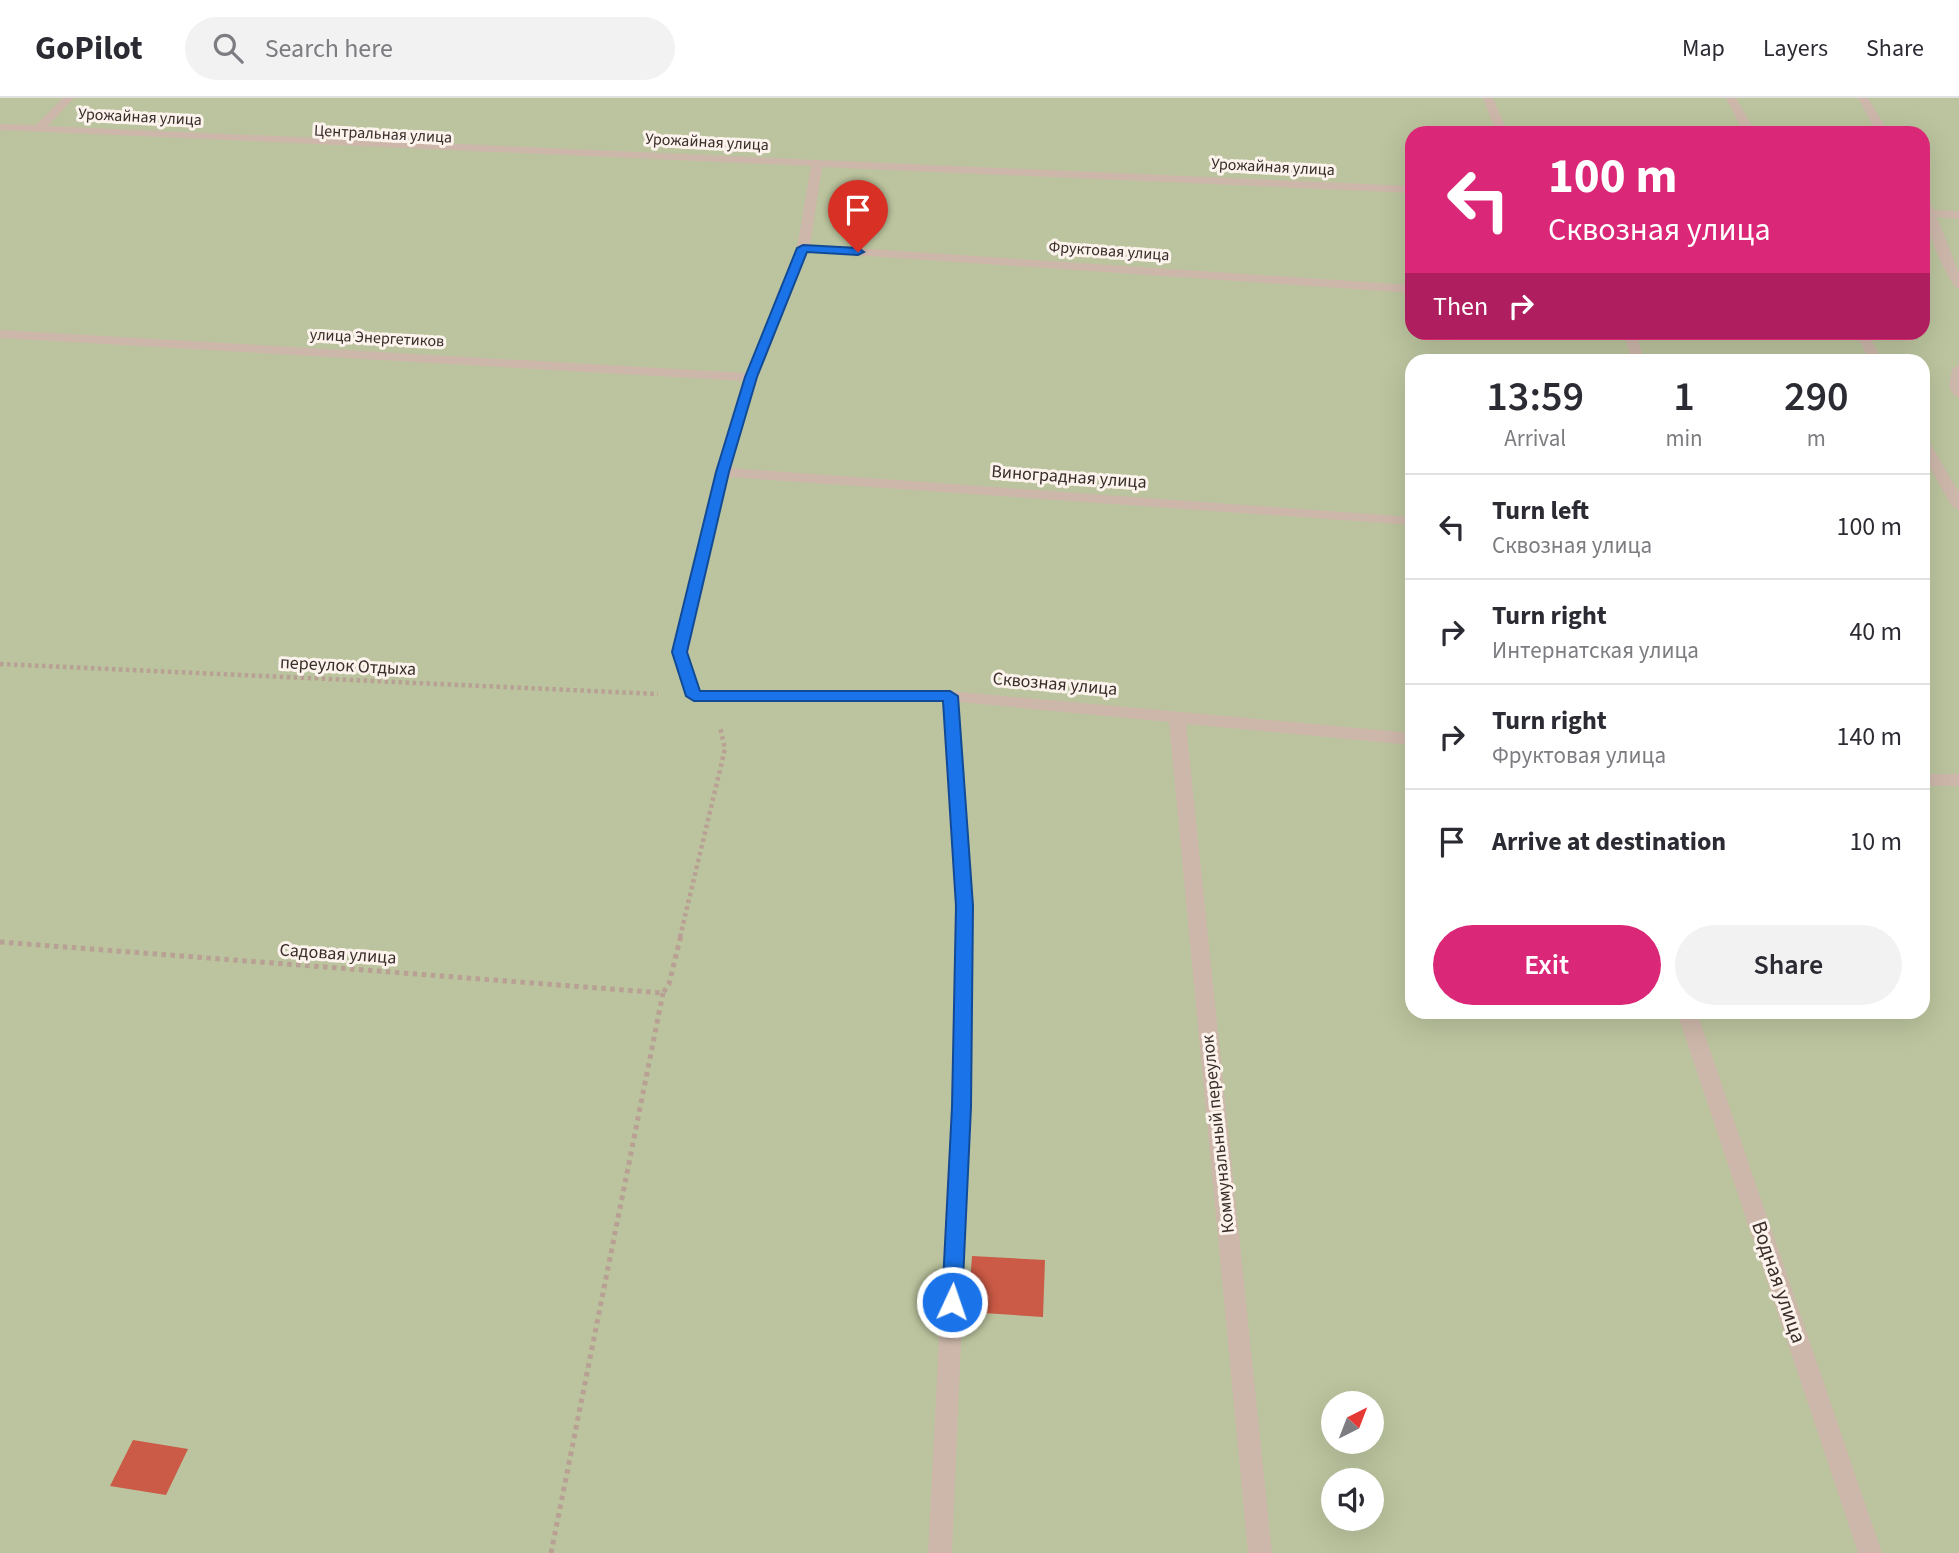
<!DOCTYPE html>
<meta charset="utf-8">
<style>
body{margin:0;font-family:"Source Sans 3",sans-serif;background:#f2f2f3;color:#2b2b33;height:100vh;display:flex;flex-direction:column;font-size:26px;white-space:nowrap}
*{box-sizing:border-box;margin:0}
p{font-size:23px;color:#7c7c81}
.icon{flex:none;width:38px;height:38px;fill:none;stroke:currentColor;stroke-width:2;stroke-linecap:round;stroke-linejoin:round}
.map{position:relative;flex:1;overflow:hidden}
.sheet{position:absolute;left:1405px;top:256px;width:525px;height:665px;display:flex;flex-direction:column;background:#fff;border-radius:21px;box-shadow:0 7px 28px #0002}
.sheet>*{flex:none}
.guide{position:absolute;left:1405px;top:28px;width:525px;height:214px;border-radius:21px;box-shadow:0 7px 28px #0002;background:#db2777;color:#fff;overflow:hidden}
.needle{width:46px;rotate:42deg}
.controls{position:absolute;left:1321px;top:1293px;display:grid;gap:14px}
.controls a{display:grid;place-items:center;width:63px;height:63px;border-radius:50%;background:#fff;box-shadow:0 7px 28px #0002;font-size:35px}
.pin{position:absolute;display:grid;place-items:center;width:60px;height:60px;color:#fff;margin:-72px -30px;border-radius:50% 50% 50% 0;rotate:-45deg;box-shadow:0 0 7px #0007}
.pin .icon{rotate:45deg}
.me{position:absolute;width:77px;margin:-38px;rotate:3deg;stroke-linejoin:round;filter:drop-shadow(0 0 5px #0008)}
.turn{display:flex;align-items:center;gap:24px;height:147px;padding:0 28px;font-size:32px}
.turn .icon{width:91px;height:91px;stroke-width:2.5}
.turn b{display:block;font-size:49px;line-height:60px}
.then{display:flex;align-items:center;height:66px;padding:0 28px;background:#0003;gap:14px;font-size:26px}
.eta{display:flex;justify-content:space-evenly;align-items:center;height:119px;text-align:center}
.eta b{font-size:42px;font-weight:600;line-height:49px}
.button{display:flex;gap:14px;margin-top:auto;padding:14px 28px}
.button a{flex:1;height:80px;border-radius:42px;background:#db2777;color:#fff;font-size:28px;font-weight:600;line-height:80px;text-align:center}
.button a+a{background:#f2f2f3;color:#2b2b33}
ul{padding:0;list-style:none}
li{display:flex;align-items:center;gap:21px;height:105px;padding:0 28px;border-top:2px solid #e1e1e2}
li div{flex:1}
li b{display:block;font-size:26px}
li em{font-style:normal}
header{display:flex;align-items:center;gap:42px;box-sizing:border-box;height:98px;padding:0 35px;background:#fff;border-bottom:2px solid #e1e1e2}
header strong{font-size:33px}
nav{display:flex;gap:38px;margin-inline-start:auto;font-size:24px}
.search{width:490px;height:63px;background:#f2f2f3;display:flex;align-items:center;gap:18px;box-sizing:border-box;padding:0 24px;border-radius:38px;color:#7c7c81;font-size:26px}
.map>svg:first-child{display:block}
</style>
<header>
<strong>GoPilot</strong>
<div class="search"><svg class="icon" aria-label="search" viewBox="0 0 24 24"><circle cx="10" cy="10" r="6"/><path d="M15 15l6 6"/></svg>Search here</div>
<nav><a>Map</a><a>Layers</a><a>Share</a></nav>
</header>
<div class="map">
<svg width="1959" height="1455" viewBox="0 0 1959 1455">
<rect width="100%" height="100%" fill="#f4e8df"/>
<path fill="#bbc49e" fill-rule="evenodd" d="M0 0H1959V1455H0ZM1412 35H1923V234H1412ZM1412 262H1923V914H1412ZM1334 1306H1372V1344H1334ZM1334 1382H1372V1421H1334Z"/>
<path fill="#cb5a46" d="M1693 31H1737L1739 35H1695Z
M972 1158 1045 1162 1043 1219 968 1214Z
M133 1342 188 1351 166 1397 110 1388Z"/>
<g fill="none" stroke-linecap="round" stroke-linejoin="round">
<path stroke="#b9a094" stroke-width="4.5" stroke-dasharray="3.5 3.5" stroke-linecap="butt" d="M0 566 658 596
M680 839 725 651 720 629"/>
<path stroke="#b9a094" stroke-width="5" stroke-dasharray="4.5 4.5" stroke-linecap="butt" d="M0 844 663 895 669 886 681 837
M551 1455 663 895"/>
<path fill="#cdb7aa" fill-rule="evenodd" d="M63 0H74L48 28 1412 88V95L822 69 810 147 1412 187V195L808 154 758 279 730 370 1412 419V427L728 379 688 554 700 593 938 592 1412 635V647L1186 626 1272 1455H1248L1169 624 959 604 973 808 971 1009 952 1455H928L951 1009 955 808 942 603H694L686 598 672 554 715 374 743 283 0 240V232L746 275 797 150 811 68 0 32V26L36 27Z
M1483 0H1493L1508 35H1496Z
M1726 0H1736L1756 35H1744Z
M1858 0H1868L1889 35H1877Z
M1923 100H1927L1934 112 1959 113V121L1937 119 1959 175V190L1955 189C1939 165 1923 126 1923 100Z
M1623 234H1636L1644 262H1632Z
M1854 234H1867L1882 262H1870Z
M1959 267V299L1954 298 1949 289 1952 271Z
M1923 341 1930 345 1959 395V412L1952 408 1923 358Z
M1923 676H1959V688H1923Z
M1677 914H1697L1882 1455H1858Z"/>
</g>
<path fill="#1a73e8" stroke="#114b97" stroke-width="2" d="M803 147 858 150 864 154 858 157 807 154 757 279 729 374 687 554 700 593H950L958 598 973 808 971 1009 962 1204 959 1211 952 1213 945 1211 942 1204 952 1009 956 808 943 603H694L686 598 672 554 716 374 745 279 797 150Z"/>
<g text-anchor="middle" dominant-baseline="central" stroke-width="6" stroke-linejoin="round" paint-order="stroke">
<g font-size="16" fill="#3a2d2a" stroke="#fbf3ec">
<text transform="translate(140 19) rotate(3)">Урожайная улица</text>
<text transform="translate(383 36) rotate(3)">Центральная улица</text>
<text transform="translate(707 44) rotate(3)">Урожайная улица</text>
<text transform="translate(1273 69) rotate(3)">Урожайная улица</text>
<text transform="translate(1109 153) rotate(4)">Фруктовая улица</text>
<text transform="translate(377 240) rotate(3)">улица Энергетиков</text>
</g>
<g font-size="18" fill="#3a2d2a" stroke="#fbf3ec">
<text transform="translate(1069 379) rotate(4)">Виноградная улица</text>
<text transform="translate(348 568) rotate(3)">переулок Отдыха</text>
<text transform="translate(1055 586) rotate(5)">Сквозная улица</text>
<text transform="translate(338 856) rotate(4)">Садовая улица</text>
<text transform="translate(1218 1036) rotate(-96)">Коммунальный переулок</text>
</g>
<g font-size="21" fill="#3a2d2a" stroke="#fbf3ec">
<text transform="translate(1779 1184) rotate(71)">Водная улица</text>
</g>
</g>
</svg>
<div class="controls">
<a><svg class="needle" viewBox="-14 -14 28 28"><path d="M0-13l5 13h-10z" fill="#e53935"/><path d="M0 13l5-13h-10z" fill="#7c7c81"/></svg></a>
<a><svg class="icon" aria-label="sound" viewBox="0 0 24 24"><path d="M4 9h4l5-4v14l-5-4H4zM17 9q2 3 0 6"/></svg></a>
</div>
<div class="pin" style="left:858px;top:154px;background:#d93025"><svg class="icon" aria-label="arrive" viewBox="0 0 24 24"><path d="M6 21V4h12l-3 4 3 4H6"/></svg></div>
<svg class="me" style="left:952px;top:1204px" viewBox="-20 -20 40 40"><circle r="17" fill="#1a73e8" stroke="#fff" stroke-width="3"/><path d="M0-11L8 9 0 5-8 9z" fill="#fff"/></svg>
<div class="guide">
<div class="turn"><svg class="icon" aria-label="left" viewBox="0 0 24 24"><path d="M17 20v-9H6M10 6l-5 5 5 5"/></svg><div><b>100 m</b>Сквозная улица</div></div>
<div class="then">Then<svg class="icon" aria-label="right" viewBox="0 0 24 24"><path d="M7 20v-9h11M14 6l5 5-5 5"/></svg></div>
</div>
<section class="sheet">
<div class="eta">
<div><b>13:59</b><p>Arrival</p></div>
<div><b>1</b><p>min</p></div>
<div><b>290</b><p>m</p></div>
</div>
<ul>
<li><svg class="icon" aria-label="left" viewBox="0 0 24 24"><path d="M17 20v-9H6M10 6l-5 5 5 5"/></svg><div><b>Turn left</b><p>Сквозная улица</p></div><em>100 m</em></li>
<li><svg class="icon" aria-label="right" viewBox="0 0 24 24"><path d="M7 20v-9h11M14 6l5 5-5 5"/></svg><div><b>Turn right</b><p>Интернатская улица</p></div><em>40 m</em></li>
<li><svg class="icon" aria-label="right" viewBox="0 0 24 24"><path d="M7 20v-9h11M14 6l5 5-5 5"/></svg><div><b>Turn right</b><p>Фруктовая улица</p></div><em>140 m</em></li>
<li><svg class="icon" aria-label="arrive" viewBox="0 0 24 24"><path d="M6 21V4h12l-3 4 3 4H6"/></svg><div><b>Arrive at destination</b></div><em>10 m</em></li>
</ul>
<div class="button"><a>Exit</a><a>Share</a></div>
</section>
</div>
